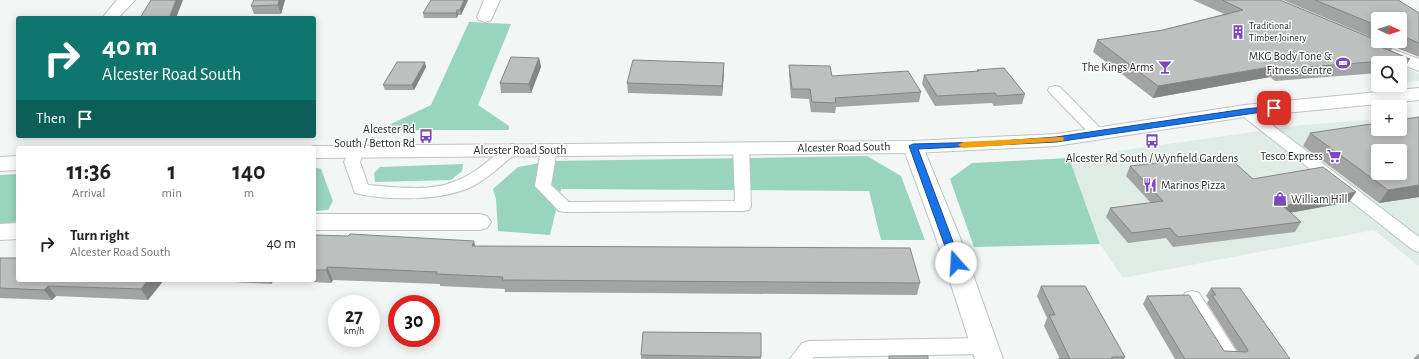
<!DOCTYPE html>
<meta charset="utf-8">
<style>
body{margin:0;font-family:"Alegreya Sans",sans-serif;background:#f6f6f6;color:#222;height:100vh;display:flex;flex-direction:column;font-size:15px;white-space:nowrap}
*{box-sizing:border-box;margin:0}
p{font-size:13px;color:#767676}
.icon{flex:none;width:22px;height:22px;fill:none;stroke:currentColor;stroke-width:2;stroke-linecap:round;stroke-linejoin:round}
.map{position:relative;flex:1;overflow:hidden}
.sheet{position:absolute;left:16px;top:146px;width:300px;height:136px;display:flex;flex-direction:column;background:#fff;border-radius:4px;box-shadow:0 2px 10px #0003}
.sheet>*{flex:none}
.banner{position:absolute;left:16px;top:16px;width:300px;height:122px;border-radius:4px;box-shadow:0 2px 10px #0003;background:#0f766e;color:#fff;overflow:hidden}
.needle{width:26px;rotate:94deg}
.tools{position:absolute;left:1371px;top:12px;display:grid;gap:8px}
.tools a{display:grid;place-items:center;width:36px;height:36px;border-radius:4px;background:#fff;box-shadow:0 2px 10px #0003;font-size:20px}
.speed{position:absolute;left:328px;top:295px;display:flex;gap:8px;font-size:20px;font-weight:700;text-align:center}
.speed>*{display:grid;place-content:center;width:52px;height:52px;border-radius:50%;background:#fff;box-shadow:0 2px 10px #0003;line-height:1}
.speed small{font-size:10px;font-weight:400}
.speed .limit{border:6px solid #d22;background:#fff;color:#111}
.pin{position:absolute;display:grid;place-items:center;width:34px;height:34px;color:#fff;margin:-17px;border-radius:8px;box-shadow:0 2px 6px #0006}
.me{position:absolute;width:44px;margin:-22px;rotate:341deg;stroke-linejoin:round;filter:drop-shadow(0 0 3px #0008)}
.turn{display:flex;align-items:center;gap:14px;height:84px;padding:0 20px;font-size:18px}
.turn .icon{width:52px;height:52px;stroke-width:2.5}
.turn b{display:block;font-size:28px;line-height:34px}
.then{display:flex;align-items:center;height:38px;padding:0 20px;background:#0003;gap:8px;font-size:15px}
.eta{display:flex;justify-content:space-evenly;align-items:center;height:68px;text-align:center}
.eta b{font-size:24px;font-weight:600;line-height:28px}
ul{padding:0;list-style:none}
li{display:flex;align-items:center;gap:12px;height:60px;padding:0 20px}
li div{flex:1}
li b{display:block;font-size:15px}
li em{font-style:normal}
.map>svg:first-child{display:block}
</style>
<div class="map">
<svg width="1419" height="359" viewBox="0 0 1419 359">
<rect width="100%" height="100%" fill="#f2f7f5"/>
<path fill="#dfece6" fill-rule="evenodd" d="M1400 65 1417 73 1419 74V81L1400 82Z
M1419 116V266L1374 230 1123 278 1100 244 1069 158 1302 125 1378 119V129H1400V118ZM1378 151H1400V173H1378Z"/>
<path fill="#99d4be" d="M469 22 511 24 478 105 509 126V130H378L431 105Z
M867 156 901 176 925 240H881L869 191 561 189 550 235 498 231 496 199 493 189 518 167 551 161Z
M1069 158 1100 244 974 247 950 179 972 163Z
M463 164 462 171 451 180 375 182 374 173 380 167Z
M314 167 321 169 333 201 328 210 314 211Z
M18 174V221L0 225V175Z"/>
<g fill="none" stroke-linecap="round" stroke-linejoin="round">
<defs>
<path id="lane" d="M1055 86 1060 87 1102 130 1104 133 1102 136 1097 137 1092 136 1050 93 1048 90 1050 87Z
M1245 107 1250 108 1419 237V252L1413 250 1240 114 1238 111 1240 108Z
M741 143 746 145 749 148 751 206 749 210 743 211 565 212 559 211 535 186 541 149 544 146 549 144 554 146 557 149 551 185 569 202 735 201 733 148 736 145Z
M512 144 517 146 520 149 517 152C503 164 490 177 473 186 444 201 387 201 355 193L344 162 351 148 356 146 361 148 364 151 360 162 368 185C393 187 430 192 453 182 474 175 490 159 507 146Z
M1192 291 1199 293 1241 359H1220L1183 298 1185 293Z
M984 338 991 340 994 346 991 352 984 354 814 357 812 359H790L802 343 809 341Z"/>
<path id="street" d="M117 0H135L118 18H102Z
M484 0H500L491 20 485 22 479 20 477 17Z
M1381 45 1419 59V71L1375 54 1372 50 1375 46Z
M913 141 920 143 923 147 959 235 1003 359H975L935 235 903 147 906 143Z
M314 214H479L487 216 491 222 487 228 479 230H314Z
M18 223V239L0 240V224Z"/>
<path id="highway" d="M1419 88V100L1245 117 1056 146 913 153 314 158V148H306L314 146 913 141 1056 134 1245 105Z
M18 156V170L0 171V157Z"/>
</defs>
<use href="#lane" stroke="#bec3c1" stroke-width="2"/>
<use href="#street" stroke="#bec3c1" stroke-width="2"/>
<use href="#highway" stroke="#bec3c1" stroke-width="2"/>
<use href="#lane" fill="#fff" fill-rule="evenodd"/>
<use href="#street" fill="#fff" fill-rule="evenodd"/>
<use href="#highway" fill="#fff" fill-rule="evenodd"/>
</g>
<path fill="#a2a5a3" d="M254 0H285L281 14H254L251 6Z
M468 0 461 15H458L457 18H424L423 13Z
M1193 0H1280L1393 47 1391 51 1410 59 1403 71H1400V63H1378V73L1275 81 1270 77 1153 98 1093 52 1097 40 1163 30 1224 14Z
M1283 0H1398L1419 13V57L1380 41H1400V19H1378V40Z
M539 58 541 67 531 93H501L500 83Z
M789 65 832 76 921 92 919 102 836 107 835 113 811 112 809 99 791 98 789 75Z
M426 67 414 90H385L383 85Z
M977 70 1025 94 1022 104 994 106 992 103 935 106 922 84 924 75 977 71Z
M724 73 722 96 628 93 627 83Z
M1310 133 1419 197 1379 203 1303 146Z
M1130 166 1253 179 1356 192 1349 202 1290 213 1301 222 1295 232 1173 247 1166 238 1128 243 1106 217 1110 208 1151 203 1126 176Z
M314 235 475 246 920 283 917 295 505 292V289L440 286V284L333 280 331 283 274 280 271 284 194 280H314Z
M0 258 164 280 148 300 56 296 52 300 0 298Z
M1041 286 1125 357 1124 359H1058H1060L1044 326 1047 318 1037 296Z
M1211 288 1290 359H1175L1143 304 1147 296 1224 351 1238 352 1207 303 1209 300 1206 296Z
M1418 354H1419V359H1413Z
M641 355 761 357V359H641Z"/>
<path fill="#848685" d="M176 0H183L176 18H169Z
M279 0H285L281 14 278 5Z
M464 0H468L461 15 460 10Z
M457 10 458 15 457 18 456 13Z
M539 58 541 67 531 93 529 84Z
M425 62 426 67 414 90 412 85Z
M724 63V73L722 96V86Z
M1276 66 1270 77 1153 98 1158 86Z
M1419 185V197L1379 203 1388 190Z
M1356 192 1349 202 1277 215 1283 206Z
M474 241 477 253 472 246Z
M327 267 333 280 331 283 326 270Z
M148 280H164L148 300 141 289Z
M269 280H274L271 284Z
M48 286 56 296 52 300 44 290Z"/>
<path fill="#bcc0be" stroke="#848685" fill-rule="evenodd" d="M151 0H176L169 18H140Z
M254 0H279L278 5 251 6Z
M431 0H464L460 10H457L456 13H423Z
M1222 0H1280L1393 47H1381L1410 59 1281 69 1276 66 1158 86 1097 40 1163 30 1243 10Z
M1315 0H1398L1419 13V43L1400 35V19H1378V26Z
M511 57 539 58 529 84 500 83Z
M633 60 724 63 722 86 627 83Z
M397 62H425L412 85H383Z
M789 65 830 66 832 76 908 71 921 92 835 98 836 103 812 102 810 89H792Z
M1004 68 1025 94 997 96 995 93 937 96 924 75 979 71 977 70Z
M1419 117V185L1388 190 1310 133 1378 123V129H1400V120ZM1378 151H1400V173H1378Z
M1227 156 1253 179 1323 167 1356 192 1283 206 1301 222 1178 237 1170 228 1132 233 1110 208 1163 201 1130 166Z
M350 234 474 241 472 246 910 248 920 283 502 280 503 277 436 274 437 272 327 267 326 270H314V235L348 236Z
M0 258H18V280H148L141 289 48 286 44 290 0 288Z
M1041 286H1085L1125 357H1112V359H1058H1070L1049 315H1055Z
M1211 288H1240L1290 359H1185L1147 296 1189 295 1224 351 1247 352 1248 350 1212 295H1216Z
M643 332 761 333V357L641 355Z
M889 356H928V359H889Z"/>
<path fill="#1a73e8" stroke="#114b97" d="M1274 106H1276V110L1056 142 918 149 961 263 960 265H952L951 263 909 146 913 144 988 142 1056 137 1245 109Z"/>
<path fill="#f59e0b" d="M1060 137H1063L1064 139 1063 141 963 148 958 145 963 142Z"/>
<defs>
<symbol id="building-bare" viewBox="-9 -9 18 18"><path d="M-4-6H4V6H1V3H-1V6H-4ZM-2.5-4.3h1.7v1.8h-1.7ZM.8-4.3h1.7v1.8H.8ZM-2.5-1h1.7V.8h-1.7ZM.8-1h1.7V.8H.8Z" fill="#7a48bf" stroke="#fff" stroke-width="2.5" paint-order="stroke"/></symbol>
<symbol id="stadium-bare" viewBox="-9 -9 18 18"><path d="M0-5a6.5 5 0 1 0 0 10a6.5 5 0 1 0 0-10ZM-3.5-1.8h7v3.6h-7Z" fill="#7a48bf" stroke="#fff" stroke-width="2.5" paint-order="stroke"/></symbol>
<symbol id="bar-bare" viewBox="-9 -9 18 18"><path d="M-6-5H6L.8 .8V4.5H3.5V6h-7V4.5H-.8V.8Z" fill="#7a48bf" stroke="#fff" stroke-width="2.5" paint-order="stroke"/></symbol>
<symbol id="bus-bare" viewBox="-9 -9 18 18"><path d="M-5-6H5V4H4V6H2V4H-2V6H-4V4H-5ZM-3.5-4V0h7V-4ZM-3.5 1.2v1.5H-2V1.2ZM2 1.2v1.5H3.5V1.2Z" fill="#7a48bf" stroke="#fff" stroke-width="2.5" paint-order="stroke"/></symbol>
<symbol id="supermarket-bare" viewBox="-9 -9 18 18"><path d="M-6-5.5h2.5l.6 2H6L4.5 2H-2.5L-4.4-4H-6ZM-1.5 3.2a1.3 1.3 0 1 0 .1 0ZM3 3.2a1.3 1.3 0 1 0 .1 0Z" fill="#7a48bf" stroke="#fff" stroke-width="2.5" paint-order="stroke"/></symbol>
<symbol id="restaurant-bare" viewBox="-9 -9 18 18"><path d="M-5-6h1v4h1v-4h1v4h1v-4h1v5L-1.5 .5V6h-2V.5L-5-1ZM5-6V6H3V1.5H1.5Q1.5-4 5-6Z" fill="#7a48bf" stroke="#fff" stroke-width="2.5" paint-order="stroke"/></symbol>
<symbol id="shop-bare" viewBox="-9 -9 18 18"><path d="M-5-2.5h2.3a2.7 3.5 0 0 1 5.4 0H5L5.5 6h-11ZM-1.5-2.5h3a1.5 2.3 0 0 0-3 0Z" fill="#7a48bf" stroke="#fff" stroke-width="2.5" paint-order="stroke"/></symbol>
</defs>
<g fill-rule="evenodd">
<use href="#building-bare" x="1228" y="22" width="20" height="20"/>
<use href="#stadium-bare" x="1333" y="53" width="20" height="20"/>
<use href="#bar-bare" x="1155" y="57" width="20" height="20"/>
<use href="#bus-bare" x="416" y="126" width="20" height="20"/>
<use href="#bus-bare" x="1142" y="131" width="20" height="20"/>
<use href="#supermarket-bare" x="1324" y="146" width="20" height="20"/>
<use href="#restaurant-bare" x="1140" y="175" width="20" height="20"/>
<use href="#shop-bare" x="1270" y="189" width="20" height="20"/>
</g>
<g text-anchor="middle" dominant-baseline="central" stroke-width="3" stroke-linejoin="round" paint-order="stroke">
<g font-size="10" fill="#282a29" stroke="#fff" text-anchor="start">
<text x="1249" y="26">Traditional<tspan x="1249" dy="12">Timber Joinery</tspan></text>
</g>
<g font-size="12" fill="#282a29" stroke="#fff" text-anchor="end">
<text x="1332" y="56">MKG Body Tone &amp;<tspan x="1332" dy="14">Fitness Centre</tspan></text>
<text x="1154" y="67">The Kings Arms</text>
<text x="415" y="129">Alcester Rd<tspan x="415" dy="14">South / Betton Rd</tspan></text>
<text x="1323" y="156">Tesco Express</text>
<text x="1152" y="158" text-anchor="middle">Alcester Rd South / Wynfield Gardens</text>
<text x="1161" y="185" text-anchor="start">Marinos Pizza</text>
<text x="1291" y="199" text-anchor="start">William Hill</text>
</g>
<g font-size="12" fill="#282a29" stroke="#fff">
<text transform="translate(844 147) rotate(-1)">Alcester Road South</text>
<text x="520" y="150">Alcester Road South</text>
</g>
</g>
</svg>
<div class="tools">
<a><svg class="needle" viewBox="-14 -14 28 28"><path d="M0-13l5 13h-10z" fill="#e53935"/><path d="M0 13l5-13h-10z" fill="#767676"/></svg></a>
<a><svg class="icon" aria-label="search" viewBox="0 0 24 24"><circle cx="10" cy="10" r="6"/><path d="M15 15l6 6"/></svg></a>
<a>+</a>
<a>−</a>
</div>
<div class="speed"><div>27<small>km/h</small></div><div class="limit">30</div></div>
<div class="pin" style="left:1274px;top:108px;background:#d93025"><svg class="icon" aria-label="arrive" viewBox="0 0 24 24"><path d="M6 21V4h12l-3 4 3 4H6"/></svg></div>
<svg class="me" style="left:956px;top:263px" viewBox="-20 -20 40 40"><circle r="19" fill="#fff"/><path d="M0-13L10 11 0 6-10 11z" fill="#1a73e8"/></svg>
<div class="banner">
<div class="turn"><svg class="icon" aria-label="right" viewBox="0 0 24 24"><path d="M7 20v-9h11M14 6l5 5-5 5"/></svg><div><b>40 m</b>Alcester Road South</div></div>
<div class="then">Then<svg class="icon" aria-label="arrive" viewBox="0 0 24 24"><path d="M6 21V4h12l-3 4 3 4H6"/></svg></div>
</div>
<section class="sheet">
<div class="eta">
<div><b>11:36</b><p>Arrival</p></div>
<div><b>1</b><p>min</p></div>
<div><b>140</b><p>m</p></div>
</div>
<ul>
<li><svg class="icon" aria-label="right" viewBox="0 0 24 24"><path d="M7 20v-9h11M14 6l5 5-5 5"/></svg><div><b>Turn right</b><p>Alcester Road South</p></div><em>40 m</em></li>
</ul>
</section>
</div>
